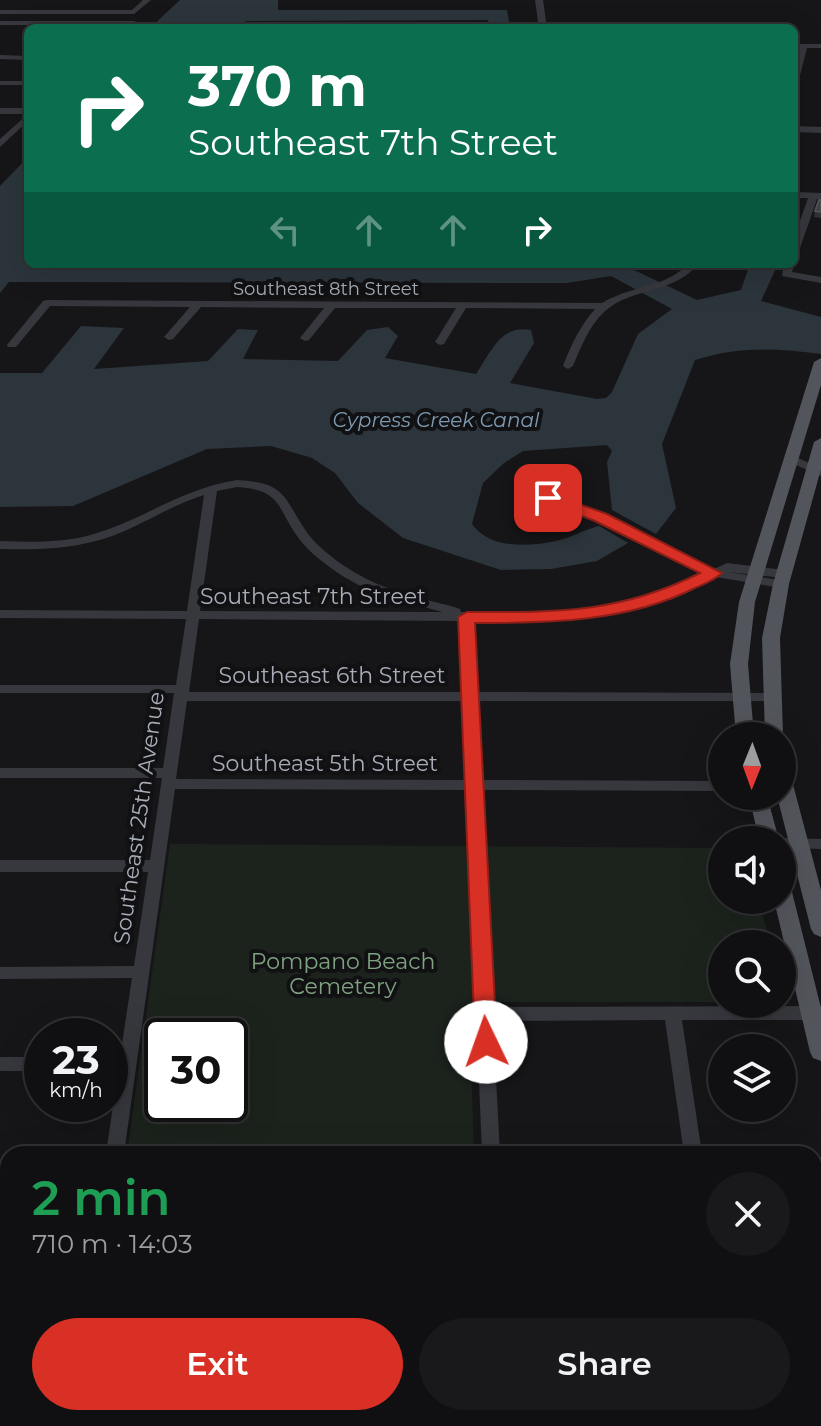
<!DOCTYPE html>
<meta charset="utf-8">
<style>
body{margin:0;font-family:Montserrat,sans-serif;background:#19191b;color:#f1f3f6;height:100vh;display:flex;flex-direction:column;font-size:30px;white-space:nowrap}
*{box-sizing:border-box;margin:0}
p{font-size:26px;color:#9c9d9f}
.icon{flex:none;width:44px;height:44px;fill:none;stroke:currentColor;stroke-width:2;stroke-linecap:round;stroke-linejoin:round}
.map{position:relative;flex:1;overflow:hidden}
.details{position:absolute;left:0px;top:1146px;width:822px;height:280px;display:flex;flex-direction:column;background:#101012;border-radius:24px 24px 0 0;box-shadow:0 8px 32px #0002,0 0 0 2px #303032}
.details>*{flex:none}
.guide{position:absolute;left:24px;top:24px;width:774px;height:244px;border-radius:12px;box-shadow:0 8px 32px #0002,0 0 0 2px #303032;background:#0b6e4f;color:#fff;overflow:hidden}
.needle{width:52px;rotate:181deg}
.tools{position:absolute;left:708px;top:722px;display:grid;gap:16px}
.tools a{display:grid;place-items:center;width:88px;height:88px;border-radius:50%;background:#101012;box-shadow:0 8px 32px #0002,0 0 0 2px #303032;font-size:40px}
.speed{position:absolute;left:24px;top:1018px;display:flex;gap:16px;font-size:40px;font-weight:700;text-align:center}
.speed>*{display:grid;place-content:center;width:104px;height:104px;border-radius:50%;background:#101012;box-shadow:0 8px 32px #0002,0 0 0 2px #303032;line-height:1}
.speed small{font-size:20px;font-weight:400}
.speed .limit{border:4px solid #111;border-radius:12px;background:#fff;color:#111}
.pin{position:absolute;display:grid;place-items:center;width:68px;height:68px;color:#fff;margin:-34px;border-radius:16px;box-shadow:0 4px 12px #0006}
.me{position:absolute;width:88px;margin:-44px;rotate:357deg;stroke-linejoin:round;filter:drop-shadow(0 0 6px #0008)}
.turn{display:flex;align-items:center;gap:28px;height:168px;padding:0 32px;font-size:36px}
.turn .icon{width:104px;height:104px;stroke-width:2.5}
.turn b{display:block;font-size:56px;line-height:68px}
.lanes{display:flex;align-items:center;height:76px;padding:0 32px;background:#0003;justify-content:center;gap:40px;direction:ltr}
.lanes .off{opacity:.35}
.round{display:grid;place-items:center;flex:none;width:84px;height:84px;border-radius:42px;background:#19191b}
.headline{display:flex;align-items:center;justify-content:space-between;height:136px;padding:0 32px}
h1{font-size:48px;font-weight:600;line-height:60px;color:#1e9e55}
.cta{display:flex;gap:16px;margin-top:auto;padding:16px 32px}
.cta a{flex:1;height:92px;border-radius:48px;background:#d93025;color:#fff;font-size:32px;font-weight:600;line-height:92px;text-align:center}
.cta a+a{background:#19191b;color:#f1f3f6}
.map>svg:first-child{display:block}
</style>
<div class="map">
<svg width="821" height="1426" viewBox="0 0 821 1426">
<rect width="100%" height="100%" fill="#161618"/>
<path fill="#1c231d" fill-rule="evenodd" d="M170 844 722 848V900H759L770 944H722V1002H469L474 1154H127ZM162 1036H230V1104H162Z
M517 1418H714L715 1426H518Z"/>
<path fill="#2c353c" d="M180 0H278V10H507L510 28H490L488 20 246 21 235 28H150Z
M28 157V264L569 268 582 264H636L630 268 697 300 741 290 750 264H778L761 301 821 317V354C777 348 738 346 695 360L662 444 676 508 656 534 612 510 607 462 612 451 607 445 523 451 504 463 483 483 472 524C489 549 529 547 556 541 571 538 585 529 599 526L628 543 597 561 551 569 501 570 403 538 358 503 335 473 312 458 271 446 207 449 73 506 0 507V373H42L81 326 124 328 94 369 208 361 238 329 258 330 243 359 338 361 367 330 388 327 398 336 385 358 476 374C491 352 501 324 531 330L534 343 510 383 597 399 606 398 612 392 638 334 672 309 611 276 567 283 9 282 0 293V186Z"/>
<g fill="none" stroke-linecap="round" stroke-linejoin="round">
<path fill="#37383d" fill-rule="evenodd" d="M143 0H151L134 14H0V10H132Z
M535 0H543L547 28H539Z
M0 21H134L138 23 134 25H0Z
M794 44H821V48H807L798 83 794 85V68L799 48H794Z
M0 55 28 56V60L0 59Z
M0 81H28V85H0Z
M0 108H28V121L0 147V139L28 114H0Z
M794 126 821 127V133L794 132Z
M794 192 821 193V199H817L799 251 794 254V238L808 198H794Z
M688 264H698C674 294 631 287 604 312 589 326 581 347 573 366L568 369 563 366C571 345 580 326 595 309L466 308 444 344 440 345 435 342 456 308H335L309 340 305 341 300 338 324 308 201 307 173 339 169 340 164 337 190 307 50 306 16 347H8L7 345 43 301 47 300 602 303C629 286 666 288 688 264Z
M784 264H794L792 272 821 277V283L782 276Z
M791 455 821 468V476L787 461 785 459Z
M237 480C286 483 282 495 306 531 314 543 326 552 337 561 375 588 407 595 451 606L460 609 461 612C527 613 595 615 659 594 674 589 689 580 704 573L597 521 550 503 532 517H524L522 514 524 511 558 481 562 480 568 484 556 497 605 515 714 569 727 563 784 570 790 574 784 578 728 572 786 581 787 584 781 588 716 577 672 599 643 607 553 621H474L477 692 771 693 778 697 771 701H478L482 780 722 781V791L482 790 493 1007 821 1006V1020H682L702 1154H684L665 1020 493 1021 500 1154H482L467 790 175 789 124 1154H106L118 1071H110V1057H120L132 978 0 979V967L134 966 148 872H0V860H150L162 778H0V768H163L174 693H0V685H176L186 619 0 618V610L187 611 204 495C172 505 144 524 112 536 76 549 38 550 0 549V541C29 542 59 543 87 536 141 522 179 489 237 480ZM237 487C284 490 276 509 300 540 310 553 324 563 338 573 371 595 405 602 443 612L200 611 217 491ZM199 619 461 621 463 692H189ZM187 701H464L467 780 176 779Z
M782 838 821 839V849L782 848V840H776Z
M0 1057H42V1071H0Z
M0 1170H8V1186H0Z
M0 1314H8V1332H0Z
M814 1353H821V1371H814Z
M64 1418H84L82 1426H62Z
M288 1418H308V1426H288Z
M495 1418H515V1426H495Z
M724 1418H744L745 1426H725Z"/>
<path fill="#53555c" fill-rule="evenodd" d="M821 358V385L755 602 748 664 754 736H736L730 664 739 602 814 362Z
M821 438V469L789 584 780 638 783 736H765L762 638 773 584 814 442Z
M782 771 791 777 821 890V937L814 934 811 929 777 796H782Z
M749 796H767L779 840H759Z
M782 885 789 887 792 892 821 1008V1061L813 1058 810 1052 774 900H782Z"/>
</g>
<path fill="#323236" d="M821 200V218L814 217 815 211Z"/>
<path fill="#3f3f44" stroke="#4f5156" stroke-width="2" d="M819 200H821V212L815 211Z"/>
<path fill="#d93025" stroke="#8d1f18" stroke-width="2" d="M548 493 607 514 722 573C715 580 704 584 695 588 627 622 550 623 475 623L497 1042 493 1049 486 1051 478 1049 475 1042 458 617 467 612C556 612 618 614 700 573L595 521 542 501V495Z"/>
<g text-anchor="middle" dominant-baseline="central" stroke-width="8" stroke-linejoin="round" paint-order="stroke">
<g font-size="18" fill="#a8adb8" stroke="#111113">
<text x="326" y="289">Southeast 8th Street</text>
</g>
<g font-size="20" font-style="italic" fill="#7f9bb3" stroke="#111113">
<text x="436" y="420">Cypress Creek Canal</text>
</g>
<g font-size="22" fill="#a8adb8" stroke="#111113">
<text x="313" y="596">Southeast 7th Street</text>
<text x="332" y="675">Southeast 6th Street</text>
<text x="325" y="763">Southeast 5th Street</text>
<text transform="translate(139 818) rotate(-82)">Southeast 25th Avenue</text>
</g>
<g font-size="22" fill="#7fa381" stroke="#111113">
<text x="343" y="961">Pompano Beach<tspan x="343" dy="25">Cemetery</tspan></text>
</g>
</g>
</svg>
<div class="tools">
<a><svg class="needle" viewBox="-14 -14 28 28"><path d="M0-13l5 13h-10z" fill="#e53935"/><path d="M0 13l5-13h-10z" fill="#9c9d9f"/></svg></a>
<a><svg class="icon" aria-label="sound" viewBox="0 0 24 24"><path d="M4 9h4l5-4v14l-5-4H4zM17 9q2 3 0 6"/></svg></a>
<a><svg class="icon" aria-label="search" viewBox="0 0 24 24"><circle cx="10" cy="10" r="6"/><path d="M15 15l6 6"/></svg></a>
<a><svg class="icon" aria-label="layers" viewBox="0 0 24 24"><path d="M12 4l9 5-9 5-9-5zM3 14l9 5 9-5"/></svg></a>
</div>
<div class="speed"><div>23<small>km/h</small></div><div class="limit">30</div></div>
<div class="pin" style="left:548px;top:498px;background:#d93025"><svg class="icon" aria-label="arrive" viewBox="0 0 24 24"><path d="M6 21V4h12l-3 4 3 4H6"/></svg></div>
<svg class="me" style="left:486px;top:1042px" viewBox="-20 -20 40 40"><circle r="19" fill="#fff"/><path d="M0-13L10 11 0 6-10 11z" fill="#d93025"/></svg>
<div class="guide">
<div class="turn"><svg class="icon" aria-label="right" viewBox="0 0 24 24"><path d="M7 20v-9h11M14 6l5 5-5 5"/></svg><div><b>370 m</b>Southeast 7th Street</div></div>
<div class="lanes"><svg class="icon off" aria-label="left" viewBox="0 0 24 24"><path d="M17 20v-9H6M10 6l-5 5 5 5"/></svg><svg class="icon off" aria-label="ahead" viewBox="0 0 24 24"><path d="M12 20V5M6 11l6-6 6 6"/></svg><svg class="icon off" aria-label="ahead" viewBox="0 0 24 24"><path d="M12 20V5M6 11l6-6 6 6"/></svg><svg class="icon" aria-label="right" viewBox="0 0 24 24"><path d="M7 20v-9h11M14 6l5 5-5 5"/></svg></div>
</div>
<section class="details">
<div class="headline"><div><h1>2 min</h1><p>710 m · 14:03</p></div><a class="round"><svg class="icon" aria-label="close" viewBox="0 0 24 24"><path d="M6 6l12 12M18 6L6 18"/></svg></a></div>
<div class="cta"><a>Exit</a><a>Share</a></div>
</section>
</div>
